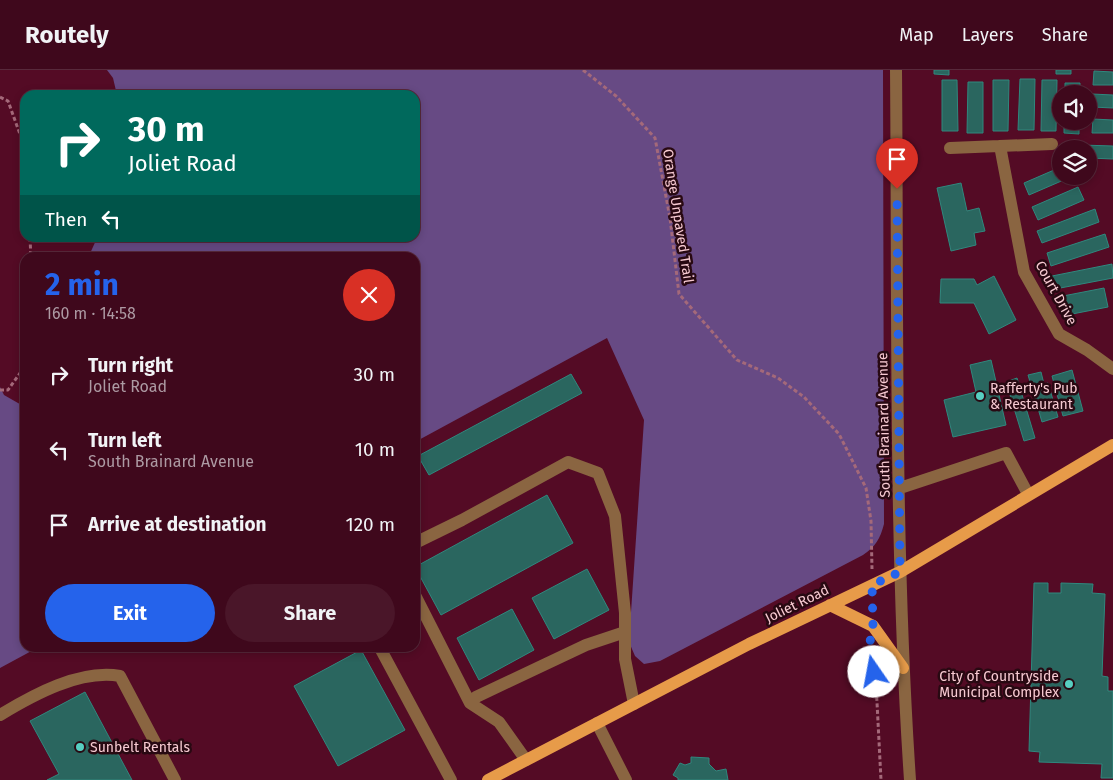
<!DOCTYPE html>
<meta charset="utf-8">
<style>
body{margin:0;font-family:"Fira Sans",sans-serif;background:#4a1629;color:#f1f3f6;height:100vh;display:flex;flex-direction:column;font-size:19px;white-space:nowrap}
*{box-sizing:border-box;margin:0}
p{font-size:16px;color:#ad9aa3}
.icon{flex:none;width:28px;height:28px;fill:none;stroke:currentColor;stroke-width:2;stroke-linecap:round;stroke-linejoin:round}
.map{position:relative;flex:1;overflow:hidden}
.sheet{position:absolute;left:20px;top:182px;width:400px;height:400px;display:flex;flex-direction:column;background:#3f081c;border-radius:15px;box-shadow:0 2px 8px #0003,0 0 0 1px #58293b}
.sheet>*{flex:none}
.hud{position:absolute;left:20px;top:20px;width:400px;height:152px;border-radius:15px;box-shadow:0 2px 8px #0003,0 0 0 1px #58293b;background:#00695c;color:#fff;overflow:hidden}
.fabs{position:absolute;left:1052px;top:15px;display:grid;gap:10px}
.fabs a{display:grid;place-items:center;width:45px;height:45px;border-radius:50%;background:#3f081c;box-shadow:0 2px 8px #0003,0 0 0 1px #58293b;font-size:25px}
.pin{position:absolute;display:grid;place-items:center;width:42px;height:42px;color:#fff;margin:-51px -21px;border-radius:50% 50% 50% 0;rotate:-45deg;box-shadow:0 0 5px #0007}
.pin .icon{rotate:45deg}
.me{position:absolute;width:55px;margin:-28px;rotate:348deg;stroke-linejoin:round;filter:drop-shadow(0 0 4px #0008)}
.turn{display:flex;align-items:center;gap:18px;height:105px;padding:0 25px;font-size:22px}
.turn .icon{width:65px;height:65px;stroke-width:2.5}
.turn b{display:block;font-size:35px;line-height:42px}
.then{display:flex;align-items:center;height:48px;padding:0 25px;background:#0003;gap:10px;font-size:19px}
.round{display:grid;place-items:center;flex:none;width:52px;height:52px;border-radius:26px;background:#4a1629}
.summary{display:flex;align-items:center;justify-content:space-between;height:85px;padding:0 25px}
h1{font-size:30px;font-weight:700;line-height:38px;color:#2563eb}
.primary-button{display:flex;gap:10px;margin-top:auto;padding:10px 25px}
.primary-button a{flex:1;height:58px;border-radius:30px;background:#2563eb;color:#fff;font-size:20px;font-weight:700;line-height:58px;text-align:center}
.primary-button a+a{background:#4a1629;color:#f1f3f6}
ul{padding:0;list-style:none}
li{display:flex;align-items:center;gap:15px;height:75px;padding:0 25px}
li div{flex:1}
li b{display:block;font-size:19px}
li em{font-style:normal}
header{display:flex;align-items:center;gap:30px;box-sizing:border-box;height:70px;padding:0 25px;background:#3f081c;border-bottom:1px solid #58293b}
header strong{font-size:24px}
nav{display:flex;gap:28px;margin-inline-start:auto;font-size:18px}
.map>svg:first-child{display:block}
</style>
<header>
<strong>Routely</strong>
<nav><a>Map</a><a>Layers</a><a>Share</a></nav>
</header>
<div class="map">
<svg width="1113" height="710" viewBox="0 0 1113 710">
<rect width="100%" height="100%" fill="#540b25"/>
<path fill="#674a84" d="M107 0H883L884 454C880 469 876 476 863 485L660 591 644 594 635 586 629 572 644 350 607 268 415 372V188H88L97 168H415V25H117L113 8Z
M0 317 4 325 25 337V578H37L0 598Z"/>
<path fill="#2a665f" stroke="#30887e" d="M934 0H949V5L934 4Z
M1056 0H1071V4H1056Z
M1094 1 1113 2V15H1093Z
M1020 9H1035L1034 60H1018Z
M942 10H957L958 61H942Z
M993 10H1009L1008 61H993Z
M1042 10H1057L1056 61H1041Z
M968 12H983V63H967Z
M1065 13H1080V24H1065Z
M1092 24 1113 25V38L1092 37Z
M1093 49 1113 50V63H1092Z
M1064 51H1079V64L1064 63Z
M1081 75 1113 76V89L1089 88V79H1081Z
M1061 97V106H1073L1029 125 1024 113Z
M961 113 967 141 979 138 985 161 974 163 976 175 951 181 937 118Z
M1078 117 1084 130 1038 150 1032 137Z
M1095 139 1099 152 1042 173 1037 161Z
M1105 164 1109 177 1051 196 1047 183Z
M1112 194 1113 208 1055 219 1052 206Z
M994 206 1016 250 989 264 974 233H940L941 209H974L977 215Z
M1104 218 1108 237 1067 245 1063 226Z
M991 290 1006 355 953 367 944 330 976 322 970 295Z
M1072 300 1083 341 1063 346 1052 306Z
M1041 302 1044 314 1048 313 1058 347 1042 352 1028 305Z
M571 304 582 323 429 405 418 386Z
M1017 308 1035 368 1024 371 1006 312Z
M547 425 573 473 441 545 415 497Z
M587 499 609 540 554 569 532 528Z
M1034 513H1048V523H1061V513L1093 514 1092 523 1105 524 1102 606 1108 607V621H1113V708H1101L1102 694 1039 692 1040 682 1029 681Z
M512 539 534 580 479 610 457 568Z
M361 580 405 660 338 696 294 616Z
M85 622 132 710H47L59 704 30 651Z
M691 687 709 688V694L716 701 726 699 728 710H678V708L673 705 680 693 685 695 691 693Z"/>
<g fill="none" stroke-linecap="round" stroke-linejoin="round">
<path stroke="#a4697a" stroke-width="3" stroke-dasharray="4 2.5" stroke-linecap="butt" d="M583 0 616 26 655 68 670 148 679 224 737 290 778 308 804 327 839 364 866 418 871 451 872 499
M0 27 8 31 25 78
M30 168 31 188
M0 320H8L25 296
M870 582 876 613 881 710"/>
<path stroke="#8a6541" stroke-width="12" d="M896 0C898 237 894 474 910 710
M1000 76 1024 202 1059 264 1087 280 1113 299
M950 78 1052 74
M900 418 1006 383 1028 424
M415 473 462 450 568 392 598 403 615 446 625 543V589L634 634
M415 525 470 633 499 652 526 690
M380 578 451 710
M470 633 476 627 586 575 625 562
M0 645C33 625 80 599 120 606L175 710
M597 653 626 710"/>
<path stroke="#e79b49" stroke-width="12" d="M830 535 873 556 903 598
M488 710 749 574 900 502 1113 375"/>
</g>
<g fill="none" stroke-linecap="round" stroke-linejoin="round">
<path stroke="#2563eb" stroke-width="9" stroke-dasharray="0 16.2" d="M874 602 869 577 873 556 872 515 900 502 897 119"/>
</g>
<g fill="#57cec1" stroke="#280912" stroke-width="2">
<circle cx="980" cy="326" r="5"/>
<circle cx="1069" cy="614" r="5"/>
<circle cx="80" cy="677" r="5"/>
</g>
<g text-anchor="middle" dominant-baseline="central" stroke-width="5" stroke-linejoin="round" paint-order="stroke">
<g font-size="14" fill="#f7cad2" stroke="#280912">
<text transform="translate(678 146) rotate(81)">Orange Unpaved Trail</text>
<text transform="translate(1056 223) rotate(61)">Court Drive</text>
<text transform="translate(884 355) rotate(-91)">South Brainard Avenue</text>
<text transform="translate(797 534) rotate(-26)">Joliet Road</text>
</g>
<g font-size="14" fill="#f7cad2" stroke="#280912" text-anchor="start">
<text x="990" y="318">Rafferty's Pub<tspan x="990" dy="16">&amp; Restaurant</tspan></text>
<text x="1059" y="606" text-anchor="end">City of Countryside<tspan x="1059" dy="16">Municipal Complex</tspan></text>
<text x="90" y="677">Sunbelt Rentals</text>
</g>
</g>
</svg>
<div class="fabs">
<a><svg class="icon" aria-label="sound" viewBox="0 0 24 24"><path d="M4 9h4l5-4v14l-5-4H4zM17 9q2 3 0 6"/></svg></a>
<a><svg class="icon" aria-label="layers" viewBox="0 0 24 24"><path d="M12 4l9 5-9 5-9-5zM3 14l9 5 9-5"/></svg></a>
</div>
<div class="pin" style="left:897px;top:119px;background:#d93025"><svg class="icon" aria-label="arrive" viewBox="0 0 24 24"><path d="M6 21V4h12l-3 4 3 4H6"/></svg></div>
<svg class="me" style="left:874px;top:602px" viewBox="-20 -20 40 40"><circle r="19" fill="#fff"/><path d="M0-13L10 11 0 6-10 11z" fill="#2563eb"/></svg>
<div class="hud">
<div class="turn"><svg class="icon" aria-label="right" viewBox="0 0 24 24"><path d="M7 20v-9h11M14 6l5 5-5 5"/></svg><div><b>30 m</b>Joliet Road</div></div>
<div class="then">Then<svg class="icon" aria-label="left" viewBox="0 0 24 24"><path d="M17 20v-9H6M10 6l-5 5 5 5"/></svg></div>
</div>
<section class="sheet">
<div class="summary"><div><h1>2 min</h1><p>160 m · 14:58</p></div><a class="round" style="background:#d93025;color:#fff"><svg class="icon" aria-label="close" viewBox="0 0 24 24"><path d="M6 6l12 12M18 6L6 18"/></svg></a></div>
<ul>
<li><svg class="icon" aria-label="right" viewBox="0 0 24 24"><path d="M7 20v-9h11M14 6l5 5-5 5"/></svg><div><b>Turn right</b><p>Joliet Road</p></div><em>30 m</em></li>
<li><svg class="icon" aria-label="left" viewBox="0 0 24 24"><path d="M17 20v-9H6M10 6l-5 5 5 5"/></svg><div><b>Turn left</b><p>South Brainard Avenue</p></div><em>10 m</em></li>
<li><svg class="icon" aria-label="arrive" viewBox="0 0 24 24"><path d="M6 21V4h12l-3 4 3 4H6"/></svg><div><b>Arrive at destination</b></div><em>120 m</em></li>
</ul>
<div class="primary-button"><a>Exit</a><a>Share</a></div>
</section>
</div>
